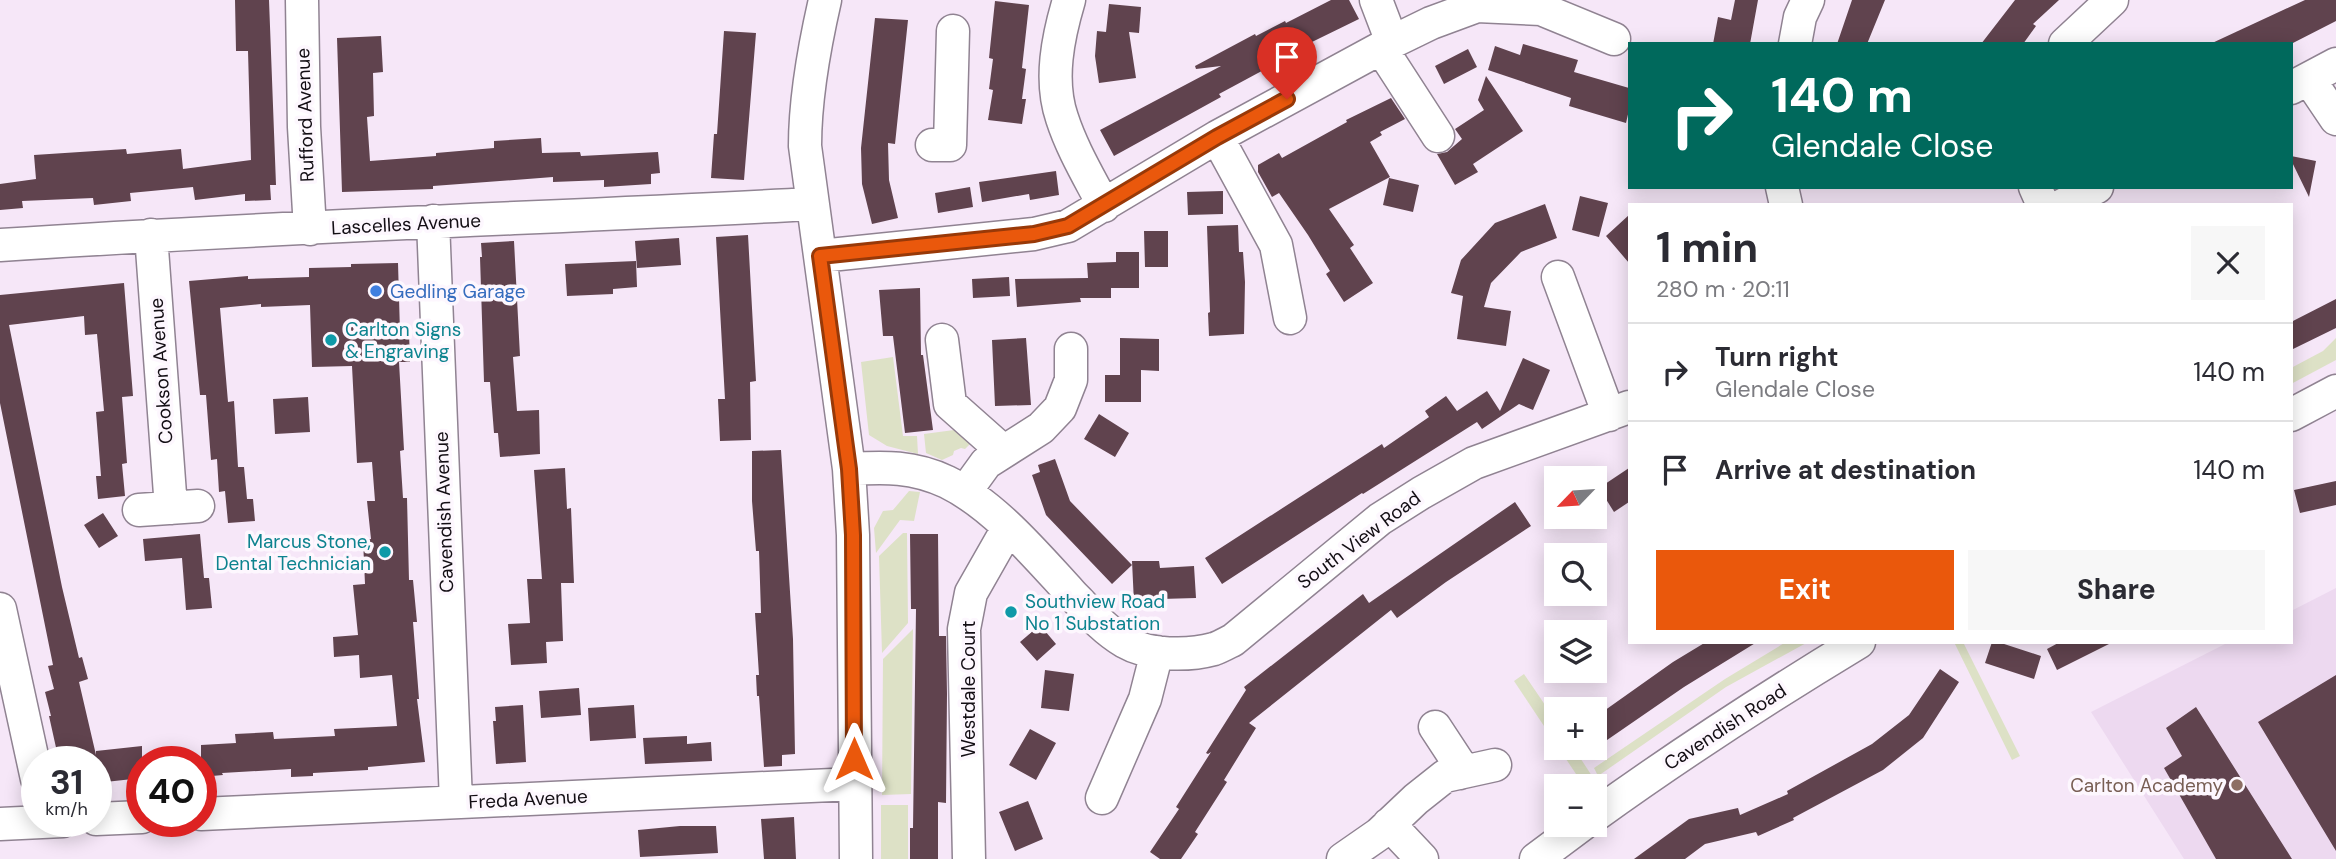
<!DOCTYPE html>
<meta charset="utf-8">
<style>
body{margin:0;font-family:"DM Sans",sans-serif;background:#f7f7f7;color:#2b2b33;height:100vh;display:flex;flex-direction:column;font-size:26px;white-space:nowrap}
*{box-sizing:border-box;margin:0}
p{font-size:23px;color:#7c7c81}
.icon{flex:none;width:38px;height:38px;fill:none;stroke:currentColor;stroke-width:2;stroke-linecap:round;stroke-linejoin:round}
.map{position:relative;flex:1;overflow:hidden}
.drawer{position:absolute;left:1628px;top:203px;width:665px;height:441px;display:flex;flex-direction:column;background:#fff;border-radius:0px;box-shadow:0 4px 18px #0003}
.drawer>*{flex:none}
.guide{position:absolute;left:1628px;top:42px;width:665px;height:147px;border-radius:0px;box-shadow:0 4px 18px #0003;background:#00695c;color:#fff;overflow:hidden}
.needle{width:46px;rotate:245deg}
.tools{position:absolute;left:1544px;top:466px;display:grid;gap:14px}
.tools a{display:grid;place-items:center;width:63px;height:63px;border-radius:0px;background:#fff;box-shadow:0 4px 18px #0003;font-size:35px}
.speed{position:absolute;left:21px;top:746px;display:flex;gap:14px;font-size:35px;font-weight:700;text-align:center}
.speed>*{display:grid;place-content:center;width:91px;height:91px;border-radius:50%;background:#fff;box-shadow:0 4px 18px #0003;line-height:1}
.speed small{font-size:18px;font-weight:400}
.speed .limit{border:10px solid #d22;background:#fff;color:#111}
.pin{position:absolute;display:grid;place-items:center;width:60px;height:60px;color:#fff;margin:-72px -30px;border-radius:50% 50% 50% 0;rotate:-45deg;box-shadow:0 0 7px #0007}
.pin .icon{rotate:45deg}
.me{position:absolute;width:77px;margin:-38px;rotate:0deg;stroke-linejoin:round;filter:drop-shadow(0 0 5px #0008)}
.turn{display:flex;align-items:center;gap:24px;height:147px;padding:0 28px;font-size:32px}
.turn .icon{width:91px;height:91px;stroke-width:2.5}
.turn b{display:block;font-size:49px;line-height:60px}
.round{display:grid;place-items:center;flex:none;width:74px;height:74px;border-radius:0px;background:#f7f7f7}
.headline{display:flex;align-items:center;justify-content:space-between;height:119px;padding:0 28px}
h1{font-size:42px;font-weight:700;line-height:52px}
.button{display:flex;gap:14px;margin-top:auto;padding:14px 28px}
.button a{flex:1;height:80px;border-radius:0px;background:#ea580c;color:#fff;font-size:28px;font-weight:700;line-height:80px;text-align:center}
.button a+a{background:#f7f7f7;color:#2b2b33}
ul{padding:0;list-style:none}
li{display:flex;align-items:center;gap:21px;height:98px;padding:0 28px;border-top:2px solid #e1e1e2}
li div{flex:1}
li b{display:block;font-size:26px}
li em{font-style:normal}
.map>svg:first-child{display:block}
</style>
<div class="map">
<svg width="2336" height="859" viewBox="0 0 2336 859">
<rect width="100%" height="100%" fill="#f6e7f8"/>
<path fill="#edd9f0" d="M2336 588V859H2184L2091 712 2229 642H2291V611Z"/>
<path fill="#dde1c6" d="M2336 338V360L2291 384V368L2323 351Z
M893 357 903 436H917L918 454 887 446 869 435 861 362Z
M961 422 978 436 965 449 961 448 954 451 953 455 942 460 926 453 924 434 954 430Z
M909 491 920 492 914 521 900 520 876 553 874 528 883 511 893 510Z
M903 533H907L908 623 882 653 879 556Z
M913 629 911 794 882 795 883 659Z
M1786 642H1808L1726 687 1598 776 1594 768 1725 679Z
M1954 642H1963L2020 756 2012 760Z
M1524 674 1556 721V744L1514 681Z
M1558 747H1573L1594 779 1584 786Z
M881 805H908V859H881Z"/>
<path fill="#60434e" d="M235 0H269L276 185H270L271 200 245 201V194L195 200 193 187 130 193 131 201 94 205 93 198 22 201 23 208 0 210V184L36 179 34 155 126 149 127 154 181 149 183 169 251 160 248 51H236Z
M1331 0H1349L1359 19 1269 63 1271 66 1219 94 1221 97 1114 156 1100 130 1221 66 1196 69 1195 66 1255 34 1256 36 1285 21 1286 23Z
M1735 0H1758L1750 44H1713L1718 17 1731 20Z
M1852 0H1885L1867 44H1837Z
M2015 0H2059L2033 24 2036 26 2023 44H1981Z
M2305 0H2336V21L2291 44H2210Z
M995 1 1029 5 1022 68 1026 69 1022 99H1026L1022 124 988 120 993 90 989 89 993 59 989 58Z
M1109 4 1141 7 1139 33 1129 32 1136 78 1099 83 1095 56 1097 31 1106 32Z
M875 18 908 20 895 144 888 143 889 180 898 218 872 224 862 184 861 148Z
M724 31 756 33 744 180 711 178 714 134H717Z
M381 36 383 72 373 73 374 116 367 117 370 161 436 156V153L494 148V141L541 138 542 153 580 152 581 156 658 152 660 173 651 174V184L604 187V180L553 182V177L433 186V189L342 192 337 38Z
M1523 44 1578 60 1574 72 1629 88V110L1626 123 1569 106 1571 98 1488 70 1495 46 1520 55Z
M1468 49 1477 67 1444 84 1435 66Z
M1486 76 1523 131 1473 164 1478 172 1455 185 1437 154 1447 152 1462 139 1455 129 1484 110 1478 100Z
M1391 98 1405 119 1380 132 1382 135 1370 142 1390 177 1329 209 1354 245 1350 248 1373 283 1344 302 1326 274 1330 271 1308 235 1279 193 1272 197 1258 172V165L1279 153 1282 158 1347 122 1346 120Z
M2291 156 2316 161 2309 197 2291 160Z
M1056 171 1059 195 1030 200 1029 194 982 202 979 182Z
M1389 178 1419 185 1413 212 1383 205Z
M970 187 973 207 938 213 935 193Z
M1223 191V214L1188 215 1187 192Z
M1580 196 1608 203 1599 237 1572 230Z
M1545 204 1557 238 1521 252 1491 283 1484 307 1511 311 1506 346 1457 339 1463 296 1451 293 1461 260 1495 223Z
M1629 215V263L1606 236Z
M1238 225 1239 252H1243L1245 282 1244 334 1209 336 1208 313 1210 312 1207 226Z
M1144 231H1168V267H1145Z
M748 235 756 381 750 382 751 440 720 441 718 399H725L716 237Z
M679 238 681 265 637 268 635 241Z
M514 241 520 356 513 357 517 411 539 410 540 454 500 457 498 433H494L490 382H484L480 257H482L481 243Z
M1116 252H1139V288H1111V298H1080L1081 302 1017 307 1015 279 1088 278 1087 263 1116 262Z
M636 261 637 287 613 289V294L567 296 565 264Z
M398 263 400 332H409L410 362H399L404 450 400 451 403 498H407L409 580H413L417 622H413L419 699H417L425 762 368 767V770L313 773V776L291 777V769L222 773 223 775 201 777V745L236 743 235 734 273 732 274 739 335 736 334 729 397 726 392 675 360 678 359 655 334 657 333 637 358 635 353 585 365 584 363 540 371 539 367 501H375L372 462 357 463 352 366 312 367 310 305 261 307V304L220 308 228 402 234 401 238 467H244L247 499H253L255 521 228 523 225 491 219 492 217 459 211 460 206 395H200L189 281 248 276V279L309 277V268L351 267V264Z
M1009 277 1010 296 973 298 972 279Z
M124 283 133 396 122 397 127 463 122 464 125 496 98 499 96 476H101L96 412 104 411 97 334 85 335 84 316 9 325 62 587 79 658 82 657 88 679 79 682 96 755V751L142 746V778L96 783V761H59L49 716H51L45 692 54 689 48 666 53 665 0 403V295Z
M920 288 921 355H923L933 430 905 433 893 336H883L879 290Z
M2336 299V328L2291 350V322Z
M1026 338 1031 405 995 406 992 340Z
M1120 338 1159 339V371L1141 370V402H1105V375H1120Z
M1523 358 1550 370 1533 410 1519 404 1482 429 1477 422 1363 494 1362 493 1222 584 1205 558 1382 444 1384 448 1429 417 1425 411 1446 396 1457 411 1487 391 1500 411Z
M308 397 310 432 275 434 273 399Z
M1099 414 1129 433 1115 457 1084 439Z
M781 450 793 639 795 754 782 755V766L764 767 759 696H757L756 675H759L755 613H761L759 551H756L752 501V451Z
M1055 459 1070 501 1132 565 1112 584 1046 515 1032 475 1040 472 1038 465Z
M565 468 567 509 571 508 574 583H561L563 641 546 642 547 663 511 665 508 624 530 623 527 579H542L534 470Z
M1629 468V502L1614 512 1599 488Z
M2336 481V505L2300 513 2294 490Z
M1515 502 1531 526 1446 582 1397 618 1391 610 1249 723 1256 728 1224 780 1227 782 1195 832 1198 834 1181 859H1160L1150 852 1179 809 1176 807 1211 752 1208 754 1206 753 1246 690 1244 687 1363 594 1369 603Z
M103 513 118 536 99 548 84 525Z
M200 534 204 578H209L212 608 186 610 182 558 145 561 143 539Z
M910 534H938L939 636H946L947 694 946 803 938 802V859H910V828H913L916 609H911Z
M1132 561H1159L1160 568 1194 566 1196 598 1161 599 1162 604 1134 603Z
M1040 625 1056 644 1037 661 1020 642Z
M1706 642H1757L1684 687 1594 749V718L1673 662Z
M1992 642H1998L2041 656 2034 679 1985 663Z
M2060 642H2113L2057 670 2047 649Z
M1940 669 1959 682 1923 738 1883 770 1793 818 1794 820 1758 836 1756 832 1705 844 1685 859H1634L1689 819 1738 808 1740 815 1788 794 1787 791 1872 744 1909 715Z
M1045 670 1074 674 1069 711 1041 708Z
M2336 675V851L2258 722Z
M579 688 581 715 541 718 539 691Z
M523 705 526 762 496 764 493 721H496L495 707Z
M634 705 636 738 590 741 588 708Z
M2196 707 2292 859H2216L2164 768 2182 756 2166 728Z
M1030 729 1056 743 1036 780 1009 765Z
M687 736V744L711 742 712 761 645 764 643 738Z
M1028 801 1043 839 1015 851 999 812Z
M794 817 796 859H764L761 819Z
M680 826H716L718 853 640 857 638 830Z"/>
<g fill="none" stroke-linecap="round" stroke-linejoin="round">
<defs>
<path id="minor" d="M302 0 304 127 310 229
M825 0C814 48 805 97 805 146L849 469 853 535 856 859
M1069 0C1058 37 1049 80 1062 118 1072 149 1089 177 1104 206
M1376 0 1392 42
M1795 44 1800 17 1808 0
M2065 44 2112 0
M1381 48 1438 136
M2309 79 2336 119
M2291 88 2336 64
M1217 137 1276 245 1290 318
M932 145H950L953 31
M1782 187 1786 205
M2035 187 2043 205
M2063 205 2097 187
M433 221 456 802
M151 235 171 508
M0 245C271 227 542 218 812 204
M820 256 1034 234 1068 226 1217 137 1392 42 1431 23 1477 6 1541 9 1614 39
M1558 277 1609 415
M942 340 950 404 1003 451
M2291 415 2336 391
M849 469C885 467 913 466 947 482 994 505 1035 554 1070 592 1087 610 1103 629 1125 642 1149 656 1188 656 1214 649 1220 647 1227 643 1233 640L1380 519 1421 493 1474 463 1629 407
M965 492 986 463 1041 428 1060 408 1071 380V349
M139 510 198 506
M0 609 37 779
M1435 727 1458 762 1460 773
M1102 798 1145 699 1157 652
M201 814 854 784
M1594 816C1680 754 1768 697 1859 642
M96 819 142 817
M0 824 63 821
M1389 824 1422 859
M969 859 964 629 971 593 1008 528
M1343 859 1379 834 1416 799 1445 776 1495 765
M1536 859 1583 824"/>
</defs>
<use href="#minor" stroke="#908392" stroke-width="35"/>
<use href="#minor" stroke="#fff" stroke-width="32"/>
</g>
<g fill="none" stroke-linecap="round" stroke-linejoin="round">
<defs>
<path id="route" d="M854 759 853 535 849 469 820 256 1034 234 1068 226 1217 137 1287 99"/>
</defs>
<use href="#route" stroke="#983908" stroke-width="18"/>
<use href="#route" stroke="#ea580c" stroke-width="12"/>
</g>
<circle fill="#3f7fe0" stroke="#fdf7fe" stroke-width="2.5" cx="376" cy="291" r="7"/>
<g fill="#0f9aa8" stroke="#fdf7fe" stroke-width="2.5">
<circle cx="331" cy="340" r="7"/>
<circle cx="385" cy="552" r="7"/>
<circle cx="1011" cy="612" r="7"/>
</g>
<circle fill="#8d6e63" stroke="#fdf7fe" stroke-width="2.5" cx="2237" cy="785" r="7"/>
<g text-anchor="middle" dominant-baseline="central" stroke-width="7" stroke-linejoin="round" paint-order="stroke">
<g font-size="19" fill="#130e14" stroke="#fdf7fe">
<text transform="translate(305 115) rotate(-92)">Rufford Avenue</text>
<text transform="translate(406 224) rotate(-3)">Lascelles Avenue</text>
<text transform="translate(161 371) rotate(-94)">Cookson Avenue</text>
<text transform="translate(444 512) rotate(-92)">Cavendish Avenue</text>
<text transform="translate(1359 540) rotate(-37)">South View Road</text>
<text transform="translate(968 689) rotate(-90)">Westdale Court</text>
<text transform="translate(1725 727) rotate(-33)">Cavendish Road</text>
<text transform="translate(528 799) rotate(-3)">Freda Avenue</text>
</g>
<g font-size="19" fill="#366cbe" stroke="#fdf7fe" text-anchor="start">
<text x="390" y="291">Gedling Garage</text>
</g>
<g font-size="19" fill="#0d838f" stroke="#fdf7fe" text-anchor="start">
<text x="345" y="329">Carlton Signs<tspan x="345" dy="22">&amp; Engraving</tspan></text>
<text x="371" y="541" text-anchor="end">Marcus Stone,<tspan x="371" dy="22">Dental Technician</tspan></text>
<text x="1025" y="601">Southview Road<tspan x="1025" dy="22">No 1 Substation</tspan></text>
</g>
<g font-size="19" fill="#785e54" stroke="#fdf7fe" text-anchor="end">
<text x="2223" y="785">Carlton Academy</text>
</g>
</g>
</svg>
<div class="tools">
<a><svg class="needle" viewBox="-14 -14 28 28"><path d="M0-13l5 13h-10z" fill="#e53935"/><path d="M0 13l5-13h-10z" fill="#7c7c81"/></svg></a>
<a><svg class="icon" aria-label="search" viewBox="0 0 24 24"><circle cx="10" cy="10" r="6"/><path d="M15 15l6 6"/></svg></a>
<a><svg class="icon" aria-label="layers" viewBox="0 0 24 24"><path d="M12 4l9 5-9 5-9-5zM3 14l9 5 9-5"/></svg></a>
<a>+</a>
<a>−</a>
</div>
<div class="speed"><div>31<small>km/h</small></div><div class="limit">40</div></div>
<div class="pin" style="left:1287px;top:99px;background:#d93025"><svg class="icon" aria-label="arrive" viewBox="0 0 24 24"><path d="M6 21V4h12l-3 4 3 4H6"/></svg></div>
<svg class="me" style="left:854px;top:759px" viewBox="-20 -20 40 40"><path d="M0-17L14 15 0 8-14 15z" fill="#ea580c" stroke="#fff" stroke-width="4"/></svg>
<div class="guide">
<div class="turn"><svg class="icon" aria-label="right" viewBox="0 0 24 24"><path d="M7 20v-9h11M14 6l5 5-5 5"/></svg><div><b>140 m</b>Glendale Close</div></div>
</div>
<section class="drawer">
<div class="headline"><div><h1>1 min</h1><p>280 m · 20:11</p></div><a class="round"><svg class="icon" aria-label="close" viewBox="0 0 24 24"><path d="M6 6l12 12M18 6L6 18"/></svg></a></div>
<ul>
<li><svg class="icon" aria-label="right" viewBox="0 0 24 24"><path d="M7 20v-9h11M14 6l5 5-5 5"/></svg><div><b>Turn right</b><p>Glendale Close</p></div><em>140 m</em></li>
<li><svg class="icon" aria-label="arrive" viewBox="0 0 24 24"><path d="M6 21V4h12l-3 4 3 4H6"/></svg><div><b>Arrive at destination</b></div><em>140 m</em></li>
</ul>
<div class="button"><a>Exit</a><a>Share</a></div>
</section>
</div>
